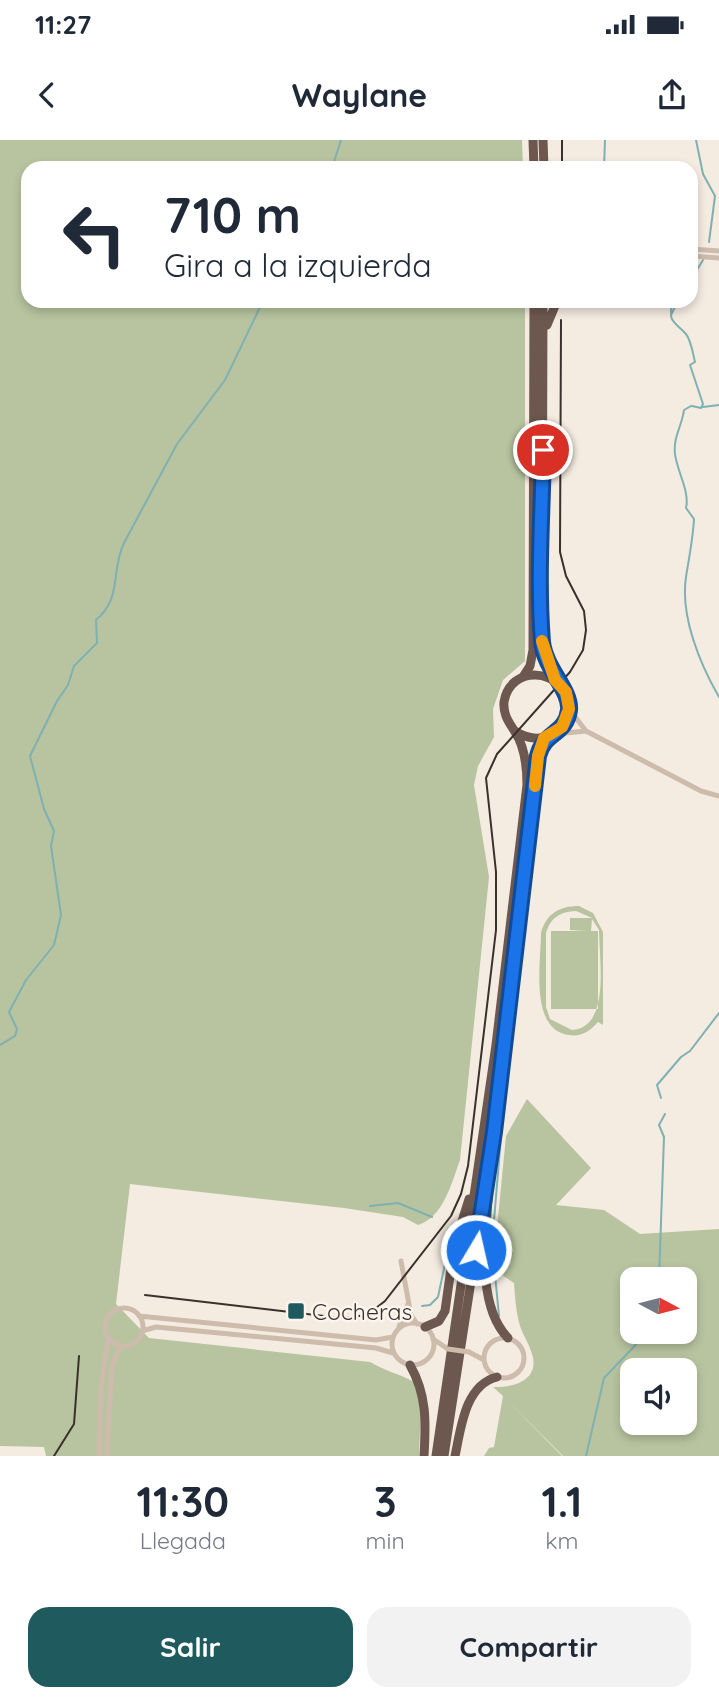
<!DOCTYPE html>
<html lang="es">
<style>
body{margin:0;font-family:Quicksand,sans-serif;background:#f2f2f3;color:#1f2937;height:100vh;display:flex;flex-direction:column;font-size:26px;white-space:nowrap}
*{box-sizing:border-box;margin:0}
p{font-size:23px;color:#747a83}
.icon{flex:none;width:38px;height:38px;fill:none;stroke:currentColor;stroke-width:2;stroke-linecap:round;stroke-linejoin:round}
.map{position:relative;height:1316px;overflow:hidden}
.side{display:flex;flex-direction:column;background:#fff;flex:1}
.side>*{flex:none}
.hud{position:absolute;left:21px;top:21px;width:677px;height:147px;border-radius:21px;box-shadow:0 4px 10px #0003;background:#fff;color:#1f2937;overflow:hidden}
.needle{width:46px;rotate:97deg}
.tools{position:absolute;left:620px;top:1127px;display:grid;gap:14px}
.tools a{display:grid;place-items:center;width:77px;height:77px;border-radius:14px;background:#fff;box-shadow:0 4px 10px #0003;font-size:35px}
.pin{position:absolute;display:grid;place-items:center;width:60px;height:60px;color:#fff;margin:-30px;border:4px solid #fff;border-radius:50%;box-shadow:0 2px 7px #0007}
.me{position:absolute;width:77px;margin:-38px;rotate:9deg;stroke-linejoin:round;filter:drop-shadow(0 0 5px #0008)}
.turn{display:flex;align-items:center;gap:24px;height:147px;padding:0 28px;font-size:32px}
.turn .icon{width:91px;height:91px;stroke-width:2.5}
.turn b{display:block;font-size:49px;line-height:60px}
.eta{display:flex;justify-content:space-evenly;align-items:center;height:119px;text-align:center}
.eta b{font-size:42px;font-weight:700;line-height:49px}
.button{display:flex;gap:14px;margin-top:auto;padding:14px 28px}
.button a{flex:1;height:80px;border-radius:21px;background:#1f5a5e;color:#fff;font-size:28px;font-weight:700;line-height:80px;text-align:center}
.button a+a{background:#f2f2f3;color:#1f2937}
.status{display:flex;justify-content:space-between;align-items:center;height:49px;padding:0 35px;background:#fff;direction:ltr}
.status svg{height:19px;fill:currentColor}
header{display:flex;justify-content:space-between;align-items:center;height:91px;padding:0 28px;background:#fff;font-size:32px;font-weight:700}
.map>svg:first-child{display:block}
</style>
<div class="status"><b>11:27</b><svg viewBox="0 0 49 12"><path d="M0 12V9h3v3zM5 12V6h3v6zM10 12V3h3v9zM15 12V0h3v12zM26 1h20v11H26zM47 4h2v5h-2z"/></svg></div>
<header><svg class="icon" aria-label="back" viewBox="0 0 24 24"><path d="M15 5l-7 7 7 7"/></svg>Waylane<svg class="icon" aria-label="share" viewBox="0 0 24 24"><path d="M12 15V3M7 8l5-5 5 5M5 13v7h14v-7"/></svg></header>
<div class="map">
<svg width="719" height="1316" viewBox="0 0 719 1316">
<rect width="100%" height="100%" fill="#f4ebe1"/>
<path fill="#b8c4a0" fill-rule="evenodd" d="M0 0H522L523 28H28V161H525V521L503 540 493 569 494 597 478 626 474 645 489 737 460 1020C452 1042 443 1078 418 1085L403 1077 344 1068 130 1044 116 1164 149 1198 370 1222C385 1231 400 1234 414 1242L421 1266 419 1316H46L44 1307 0 1306Z
M579 766 593 773 603 792V885L598 882C590 891 581 897 569 895 529 890 541 822 541 793 546 774 559 766 579 766ZM576 771 592 778H570V790L587 791H551V869H598V791H591L592 779 599 790C599 818 611 888 572 890L550 879 546 867V793C551 777 560 772 576 771Z
M527 959 591 1028 556 1065 604 1070 640 1094 719 1089V1316H563L504 1257 562 1316H484L489 1308 494 1307 503 1256 493 1247C515 1248 542 1239 531 1211 528 1202 523 1195 520 1186 516 1172 515 1157 514 1143L493 1129 506 996ZM632 1139H684V1192H632ZM632 1230H684V1283H632Z"/>
<g fill="none" stroke-linecap="round" stroke-linejoin="round">
<path stroke="#7fb0b2" stroke-width="2" d="M696 0 703 34 715 56 709 102
M332 28 341 0
M604 28 605 0
M691 140 703 120
M672 161C669 184 672 179 686 194 691 200 693 214 695 222L690 225 703 264 701 268 692 266
M671 175 678 161
M691 266 684 270C682 286 673 297 675 314 677 331 690 352 686 368L694 379C693 398 689 418 686 437 680 476 700 524 719 557
M703 267 719 265
M0 905 15 896 17 889 9 872 26 840 54 805 61 775 51 706 54 691 44 669 30 616 57 561 68 545 74 526 97 503 96 480C123 457 110 432 124 403L177 304 225 240 263 161
M661 958 657 945 681 917 690 911 719 873
M370 1066 398 1063 432 1077
M659 1139 664 997 659 985 665 974
M422 1166 430 1165 438 1157 449 1105 447 1100
M499 1176 492 1104 501 997
M586 1316 604 1238 648 1192"/>
<path stroke="#cdbbac" stroke-width="5" d="M691 109 719 111
M691 116 719 118
M569 569 586 591 701 651 719 656
M555 594 586 591
M401 1121 411 1175 417 1184
M105 1187a19 19 0 1 1 38 0a19 19 0 1 1-38 0Z
M139 1176 376 1200 393 1197
M392 1204a21 21 0 1 1 42 0a21 21 0 1 1-42 0Z
M399 1187 408 1164
M142 1191 156 1187 376 1208 393 1213
M484 1218a20 20 0 1 1 40 0a20 20 0 1 1-40 0Z
M433 1199 448 1209
M469 1212 484 1220
M99 1316 101 1249 108 1197
M107 1316 112 1225 121 1206"/>
<path stroke="#6c584f" stroke-width="9" d="M533 0 534 28
M543 0 544 28
M543 161 542 500 555 540
M547 185 557 161
M523 537 530 526 533 510 534 161
M488 1060C485 1102 477 1166 508 1198
M425 1187 439 1181 445 1171 454 1107 469 1059
M410 1225C427 1255 426 1282 424 1316
M436 1316 496 905 527 645C527 628 525 607 515 592 509 582 503 575 504 562 510 524 562 528 569 563 569 593 540 608 515 591
M444 1316 494 992 538 616 544 598
M455 1316C461 1288 465 1245 497 1237"/>
<path stroke="#3b302b" stroke-width="2" d="M562 28V0
M145 1155 341 1178 367 1175 385 1161 451 1076 461 1054 468 1026 496 790V732L486 638 497 614 570 532 583 510 586 490 584 471 566 436 560 412 561 180
M54 1316 74 1284 79 1216"/>
<path stroke="#cdbbac" stroke-width="5" d="M448 1209 469 1212"/>
</g>
<g fill="none" stroke-linecap="round" stroke-linejoin="round">
<defs>
<path id="route" d="M476 1110 494 992 538 616C544 591 566 595 569 570 571 550 545 529 542 502 537 439 542 373 543 310"/>
</defs>
<use href="#route" stroke="#114b97" stroke-width="18"/>
<use href="#route" stroke="#1a73e8" stroke-width="12"/>
<path stroke="#f59e0b" stroke-width="12" d="M535 646 538 616 544 598 562 587 569 569 566 552 555 540 542 501"/>
</g>
<rect fill="#1f5a5e" stroke="#fbf5ee" stroke-width="2.5" x="287" y="1162" width="18" height="18" rx="3.5"/>
<g text-anchor="middle" dominant-baseline="central" stroke-width="5" stroke-linejoin="round" paint-order="stroke">
<g font-size="23" fill="#3b302b" stroke="#fbf5ee" text-anchor="start">
<text x="312" y="1171">Cocheras</text>
</g>
</g>
</svg>
<div class="tools">
<a><svg class="needle" viewBox="-14 -14 28 28"><path d="M0-13l5 13h-10z" fill="#e53935"/><path d="M0 13l5-13h-10z" fill="#747a83"/></svg></a>
<a><svg class="icon" aria-label="sound" viewBox="0 0 24 24"><path d="M4 9h4l5-4v14l-5-4H4zM17 9q2 3 0 6"/></svg></a>
</div>
<div class="pin" style="left:543px;top:310px;background:#d93025"><svg class="icon" aria-label="arrive" viewBox="0 0 24 24"><path d="M6 21V4h12l-3 4 3 4H6"/></svg></div>
<svg class="me" style="left:476px;top:1110px" viewBox="-20 -20 40 40"><circle r="17" fill="#1a73e8" stroke="#fff" stroke-width="3"/><path d="M0-11L8 9 0 5-8 9z" fill="#fff"/></svg>
<div class="hud">
<div class="turn"><svg class="icon" aria-label="left" viewBox="0 0 24 24"><path d="M17 20v-9H6M10 6l-5 5 5 5"/></svg><div><b>710 m</b>Gira a la izquierda</div></div>
</div>
</div>
<section class="side">
<div class="eta">
<div><b>11:30</b><p>Llegada</p></div>
<div><b>3</b><p>min</p></div>
<div><b>1.1</b><p>km</p></div>
</div>
<div class="button"><a>Salir</a><a>Compartir</a></div>
</section>
